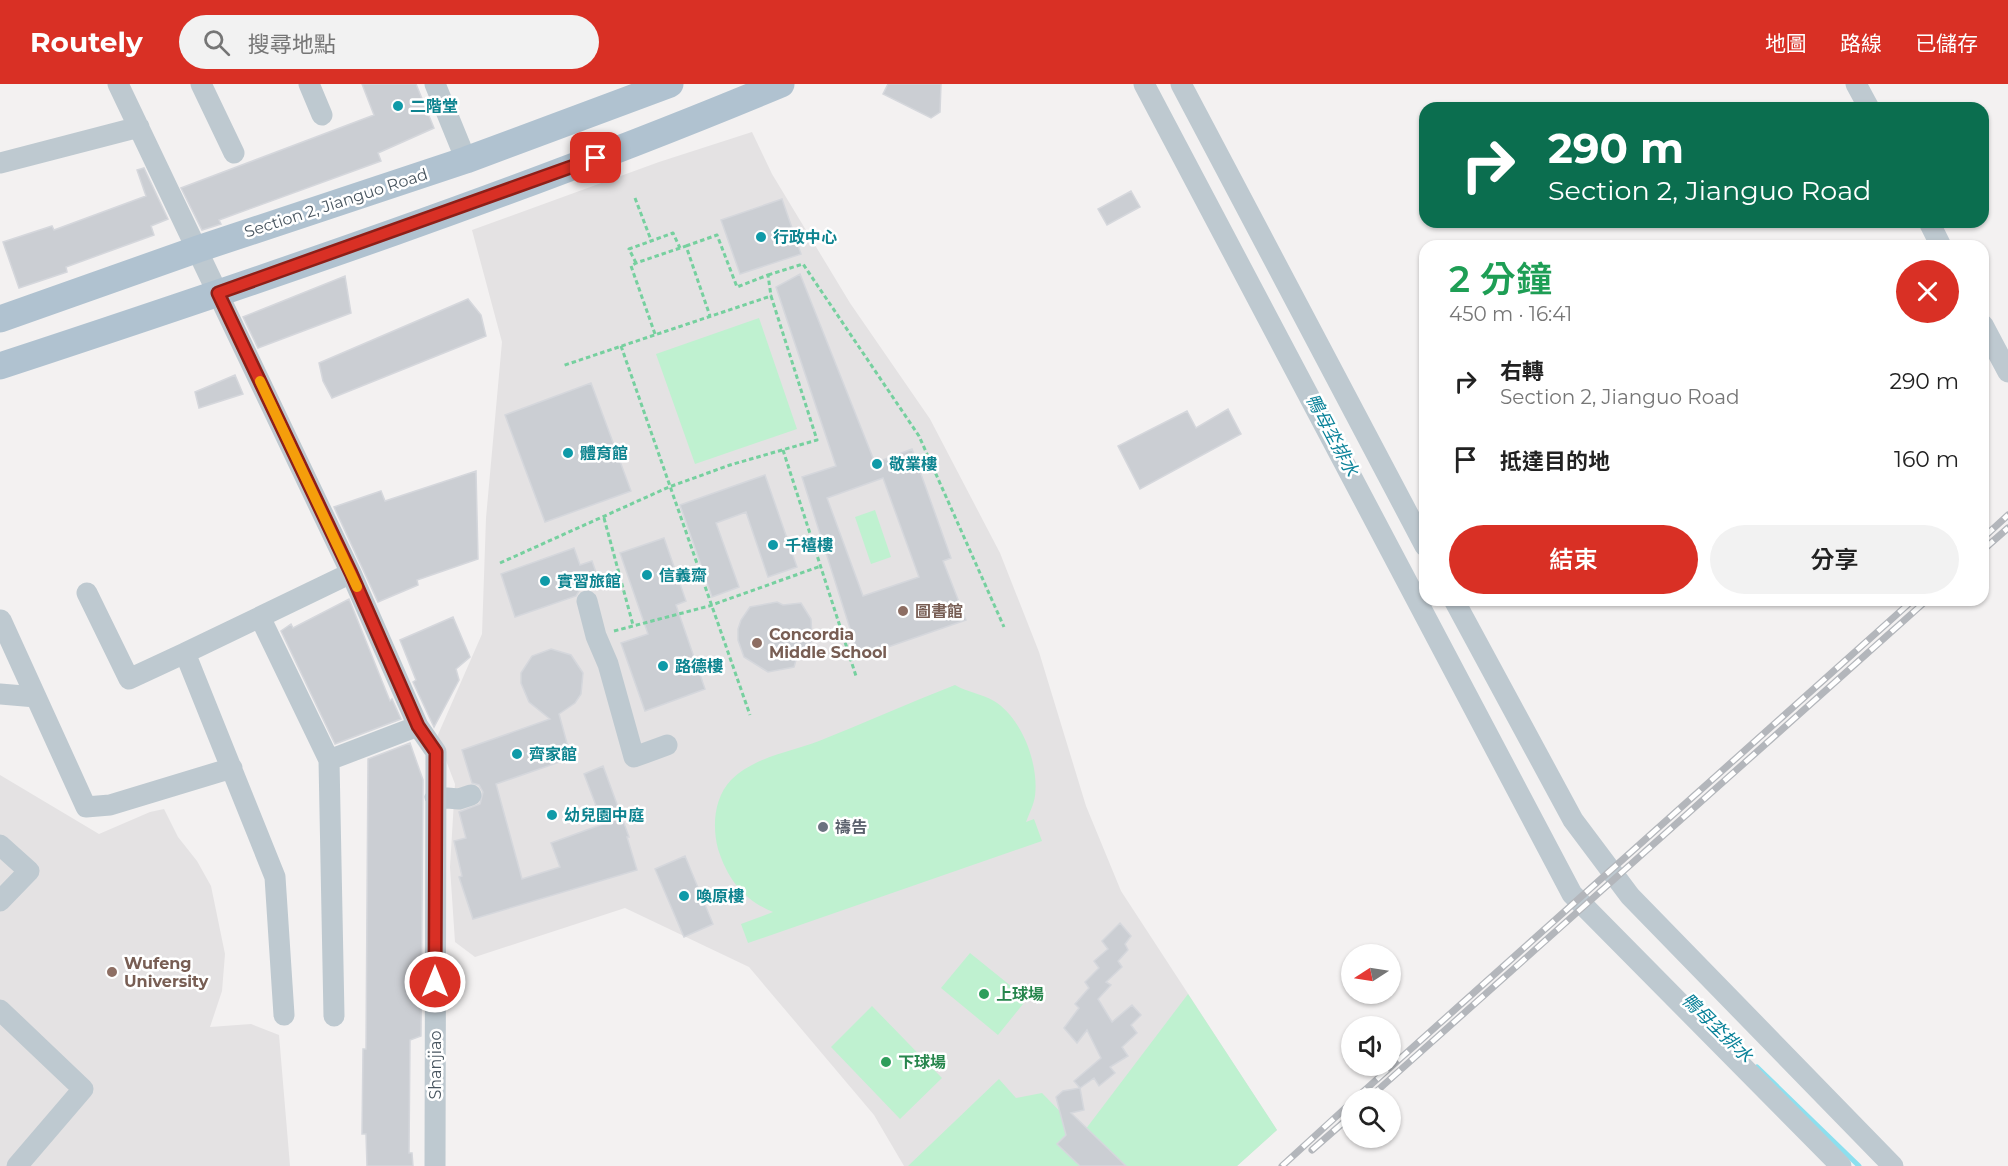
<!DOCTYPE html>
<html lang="zh-TW">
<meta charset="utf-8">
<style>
body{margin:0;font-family:Montserrat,"Noto Sans TC",sans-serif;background:#f2f2f2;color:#222;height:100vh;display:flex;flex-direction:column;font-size:22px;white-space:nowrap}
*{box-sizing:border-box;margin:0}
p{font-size:20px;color:#767676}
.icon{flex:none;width:33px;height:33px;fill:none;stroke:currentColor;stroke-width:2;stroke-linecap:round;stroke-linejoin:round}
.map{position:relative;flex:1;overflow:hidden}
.side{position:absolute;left:1419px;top:156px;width:570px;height:366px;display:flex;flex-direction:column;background:#fff;border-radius:18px;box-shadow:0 2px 4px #0004}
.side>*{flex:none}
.hud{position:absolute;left:1419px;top:18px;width:570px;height:126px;border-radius:18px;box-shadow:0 2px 4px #0004;background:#0b6e4f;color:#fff;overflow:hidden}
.needle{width:39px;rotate:258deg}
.fabs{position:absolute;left:1341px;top:860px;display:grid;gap:12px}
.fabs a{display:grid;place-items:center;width:60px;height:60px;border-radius:50%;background:#fff;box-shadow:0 2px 4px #0004;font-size:30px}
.pin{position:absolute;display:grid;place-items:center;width:51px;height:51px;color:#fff;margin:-26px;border-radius:12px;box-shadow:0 3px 9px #0006}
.me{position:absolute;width:66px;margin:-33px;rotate:0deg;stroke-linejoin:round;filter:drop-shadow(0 0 4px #0008)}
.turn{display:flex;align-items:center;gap:21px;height:126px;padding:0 30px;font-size:27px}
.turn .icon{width:78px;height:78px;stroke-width:2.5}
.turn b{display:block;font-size:42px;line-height:51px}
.round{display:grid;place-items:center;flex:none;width:63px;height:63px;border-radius:32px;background:#f2f2f2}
.headline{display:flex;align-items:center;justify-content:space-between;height:102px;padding:0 30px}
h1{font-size:36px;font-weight:600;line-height:45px;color:#1e9e55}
.action{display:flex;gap:12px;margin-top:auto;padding:12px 30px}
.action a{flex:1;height:69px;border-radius:36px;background:#d93025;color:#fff;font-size:24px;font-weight:600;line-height:69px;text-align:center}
.action a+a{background:#f2f2f2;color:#222}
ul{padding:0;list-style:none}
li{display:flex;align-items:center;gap:18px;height:78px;padding:0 30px}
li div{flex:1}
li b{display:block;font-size:22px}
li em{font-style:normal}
header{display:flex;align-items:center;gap:36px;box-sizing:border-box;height:84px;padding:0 30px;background:#d93025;color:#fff}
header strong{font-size:28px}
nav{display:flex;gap:33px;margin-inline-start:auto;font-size:21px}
.search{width:420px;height:54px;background:#f2f2f2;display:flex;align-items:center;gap:15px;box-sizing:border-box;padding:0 21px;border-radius:33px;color:#767676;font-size:22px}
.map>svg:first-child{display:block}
</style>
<header>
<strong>Routely</strong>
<div class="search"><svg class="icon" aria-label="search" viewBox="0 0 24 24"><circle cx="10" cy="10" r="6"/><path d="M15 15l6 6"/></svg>搜尋地點</div>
<nav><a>地圖</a><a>路線</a><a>已儲存</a></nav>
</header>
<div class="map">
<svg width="2008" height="1082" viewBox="0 0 2008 1082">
<rect width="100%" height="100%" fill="#f3f1f1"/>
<path fill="#e4e2e3" d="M752 48 772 90 850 219 930 335 1000 469 1039 568 1086 722 1121 807 1277 1046 1237 1082H904L874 1031 749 883 625 824 475 873 455 858 450 783 455 700 437 653 482 550 486 434 502 258 472 146 659 78Z
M0 691 99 750 150 728 164 725 178 753 197 777 211 802 225 870 222 907 210 943 251 940 279 951 290 1082H0Z"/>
<path fill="#bff1d0" d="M759 234 797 345 695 380 656 270Z
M875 426 891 473 871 480 855 433Z
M955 601C967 608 982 610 994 617 1022 634 1039 680 1035 712 1034 720 1029 730 1026 738L1034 735 1042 757 748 859 741 840 773 828C744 816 728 796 718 765 712 742 714 714 731 696 754 673 790 668 819 657 864 639 909 619 955 601Z
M970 869 1027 915 998 951 941 904Z
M1188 910 1277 1046 1237 1082H908L999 995 1016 1014 1042 1009 1082 1050Z
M872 922 942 994 900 1035 831 963Z"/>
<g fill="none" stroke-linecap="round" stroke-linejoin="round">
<path stroke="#8cdfee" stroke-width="5" d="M1757 983 1859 1082"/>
</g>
<path fill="#cbced3" stroke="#d5d7dc" stroke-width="1.5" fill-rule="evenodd" d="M362 0H416L434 44 378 69 381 77 219 136 221 140 202 146 181 104 374 31Z
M888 0H941L940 28 931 34 883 10Z
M144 84 168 135 151 142 154 151 66 183 67 188 19 204 3 158 52 142 54 146 146 112 137 86Z
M1131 107 1140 123 1107 141 1098 125Z
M782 115 801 170 740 190 721 136Z
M800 190 875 379 912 365 951 474 943 477 966 536 859 573 802 393 836 382 776 203ZM883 394 919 493 863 512 827 414Z
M345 192 351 229 258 264 243 233Z
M468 215 481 231 486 252 332 314 323 297 319 279Z
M235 291 243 310 199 324 195 308Z
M591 299 631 407 545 438 505 331Z
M1228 325 1241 350 1140 405 1118 362 1187 327 1196 344Z
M476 387 478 475 417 496 418 501 378 518 334 423 381 407 385 417Z
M765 391 797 483 768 493 746 428 716 439 739 503 712 513 680 421Z
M664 454 686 517 676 521 705 605 645 627 621 559 648 550 620 469Z
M574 464 580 481 592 477 598 494 577 501 579 507 576 512 515 533 501 490Z
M349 515 390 617 392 615 401 635 335 660 281 547 291 540 293 544Z
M777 518 783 521 801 519 811 535 812 554 809 563 796 576 794 583 768 588 744 573 738 556V545L741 536 750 523Z
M453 533 470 573 456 585 459 596 434 643 413 598 416 596 400 556Z
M551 565 571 571 583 589 581 610 575 619 559 630 571 674 496 700 522 795 560 783 551 759 603 740 584 690 603 682 629 753H627L637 786 473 835 459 793 462 792 454 757 466 754 459 728 480 720 483 708 479 701 472 699 462 666 550 635 529 618 521 599V589L532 572Z
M410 659 423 696 421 952 410 956 409 1069H412L413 1082H367L366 1050H362L363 965H366L368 675Z
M685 772 713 840 684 853 655 785Z
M1120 839 1131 852 1125 860 1128 866 1118 877 1122 883 1106 898 1111 901 1098 915 1112 938 1132 921 1141 931 1131 941 1137 949 1122 963 1128 972 1110 983 1115 989 1099 1002 1094 994 1080 1004 1084 1026 1071 1029 1126 1082H1080L1057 1060 1066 1051 1056 1013 1063 1007 1080 1004 1074 997 1101 974 1087 946 1077 959 1064 944 1079 924 1075 920 1089 904 1085 898 1099 884 1094 877 1108 865 1102 857Z"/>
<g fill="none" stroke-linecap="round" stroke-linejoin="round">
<path stroke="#76d09f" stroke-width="3" stroke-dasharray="4.5 3" stroke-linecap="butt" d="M635 114 651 156
M686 162 717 151 737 203 768 191 771 212
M636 179 629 165 673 149 680 164
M768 191 803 180 919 352 1004 543
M655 250 631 182 636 179 686 162 710 232
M621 262 750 631
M783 366 856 592
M604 434 633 541
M500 479 669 403 730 381 817 356 771 212 562 282
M614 547 709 522 821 482"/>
<path stroke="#bec9d0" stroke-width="21" d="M118 0 351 489 418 642 436 668 435 1082
M201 0 234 69
M309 0 322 31
M435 0 466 76
M1144 0 1572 810 1841 1082
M1181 0 1425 462
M1856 0 1869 24
M0 79 139 43
M1929 138 1941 162
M1983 241 2008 288
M87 509 129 595 185 569
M1454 516 1573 736 1630 812 1893 1082
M587 517 596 552 608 580 634 673 667 661
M260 533 329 676 334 932
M1 536 86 723 110 721 232 684
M0 610 36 613
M329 676 418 642
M435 713 459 715 471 711
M0 761 29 787 0 817
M0 926 83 1005 17 1082
M284 931 275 793 185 569 351 489"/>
<path stroke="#b0c2d0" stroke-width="27" d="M0 235 198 165 466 76 670 0
M0 282C261 196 527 106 781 0"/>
<defs>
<path id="rail" d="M1983 454 2008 431
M1983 466 2008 444
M1356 1014 1913 516
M1369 1014 1927 516
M1312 1066 1352 1031
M1282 1082 1352 1018"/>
</defs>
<use href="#rail" stroke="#b3b6bb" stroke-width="7"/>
<use href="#rail" stroke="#fff" stroke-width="4.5" stroke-dasharray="14" stroke-linecap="butt"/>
</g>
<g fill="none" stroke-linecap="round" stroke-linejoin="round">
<defs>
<path id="route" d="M435 898 436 668 418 642 351 489 218 209 596 74"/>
</defs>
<use href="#route" stroke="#8d1f18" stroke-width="15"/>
<use href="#route" stroke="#d93025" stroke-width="10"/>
<path stroke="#f59e0b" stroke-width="10" d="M260 297 357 503"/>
</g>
<g fill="#0f9aa8" stroke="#fff" stroke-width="2">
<circle cx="398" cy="22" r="6"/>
<circle cx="761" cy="153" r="6"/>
<circle cx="568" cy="369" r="6"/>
<circle cx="877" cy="380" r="6"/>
<circle cx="773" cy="461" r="6"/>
<circle cx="647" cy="491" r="6"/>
<circle cx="545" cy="497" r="6"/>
<circle cx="663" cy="582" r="6"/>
<circle cx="517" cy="670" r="6"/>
<circle cx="552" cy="731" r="6"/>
<circle cx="684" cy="812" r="6"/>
</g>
<g fill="#8d6e63" stroke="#fff" stroke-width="2">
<circle cx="903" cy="527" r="6"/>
<circle cx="757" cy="559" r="6"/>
<circle cx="112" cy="888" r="6"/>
</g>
<circle fill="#6b7280" stroke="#fff" stroke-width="2" cx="823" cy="743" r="6"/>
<g fill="#2e9e5b" stroke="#fff" stroke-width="2">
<circle cx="984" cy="910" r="6"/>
<circle cx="886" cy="978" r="6"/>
</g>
<g text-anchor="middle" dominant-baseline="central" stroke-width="5" stroke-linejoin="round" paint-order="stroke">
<g font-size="16" font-weight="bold" fill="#0d838f" stroke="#fff" text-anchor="start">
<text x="410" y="22">二階堂</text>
<text x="773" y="153">行政中心</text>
<text x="580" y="369">體育館</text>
<text x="889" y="380">敬業樓</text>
<text x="785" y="461">千禧樓</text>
<text x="659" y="491">信義齋</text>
<text x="557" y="497">實習旅館</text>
<text x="675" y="582">路德樓</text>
<text x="529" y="670">齊家館</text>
<text x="564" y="731">幼兒園中庭</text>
<text x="696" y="812">喚原樓</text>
</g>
<g font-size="16" fill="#48555f" stroke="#fff">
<text transform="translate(336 119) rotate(-18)">Section 2, Jianguo Road</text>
<text transform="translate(435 981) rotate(-90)">Shanjiao</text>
</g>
<g font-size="16" font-weight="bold" fill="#785e54" stroke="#fff" text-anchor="start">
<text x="915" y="527">圖書館</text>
<text x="769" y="550">Concordia<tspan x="769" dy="18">Middle School</tspan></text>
<text x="124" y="879">Wufeng<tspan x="124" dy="18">University</tspan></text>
</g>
<g font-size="16" font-weight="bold" fill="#5b616d" stroke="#fff" text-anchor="start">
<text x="835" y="743">禱告</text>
</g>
<g font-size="16" font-weight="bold" fill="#27864d" stroke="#fff" text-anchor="start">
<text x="996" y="910">上球場</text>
<text x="898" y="978">下球場</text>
</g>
<g font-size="18" font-style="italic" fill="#0a8299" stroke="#fff">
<text transform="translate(1332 351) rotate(62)">鴨母坔排水</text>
<text transform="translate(1717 944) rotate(44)">鴨母坔排水</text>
</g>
</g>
</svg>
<div class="fabs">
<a><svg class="needle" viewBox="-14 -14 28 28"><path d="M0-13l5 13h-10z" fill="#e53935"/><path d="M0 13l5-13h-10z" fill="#767676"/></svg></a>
<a><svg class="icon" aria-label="sound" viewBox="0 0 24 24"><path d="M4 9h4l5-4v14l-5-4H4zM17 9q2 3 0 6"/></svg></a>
<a><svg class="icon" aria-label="search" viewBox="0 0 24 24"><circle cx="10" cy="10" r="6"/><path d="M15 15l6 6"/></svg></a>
</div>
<div class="pin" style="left:596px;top:74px;background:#d93025"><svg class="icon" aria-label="arrive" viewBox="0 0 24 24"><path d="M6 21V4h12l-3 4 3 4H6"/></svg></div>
<svg class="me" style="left:435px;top:898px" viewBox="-20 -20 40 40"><circle r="17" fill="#d93025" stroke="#fff" stroke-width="3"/><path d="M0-11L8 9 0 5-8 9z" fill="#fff"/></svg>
<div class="hud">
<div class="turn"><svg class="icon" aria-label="right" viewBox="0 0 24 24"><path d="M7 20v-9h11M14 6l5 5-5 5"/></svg><div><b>290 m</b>Section 2, Jianguo Road</div></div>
</div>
<section class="side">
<div class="headline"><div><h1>2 分鐘</h1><p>450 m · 16:41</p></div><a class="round" style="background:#d93025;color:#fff"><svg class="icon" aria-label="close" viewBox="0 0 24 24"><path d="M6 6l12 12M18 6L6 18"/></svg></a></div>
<ul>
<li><svg class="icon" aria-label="right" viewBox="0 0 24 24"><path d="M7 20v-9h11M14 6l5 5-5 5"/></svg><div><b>右轉</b><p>Section 2, Jianguo Road</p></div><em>290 m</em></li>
<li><svg class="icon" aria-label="arrive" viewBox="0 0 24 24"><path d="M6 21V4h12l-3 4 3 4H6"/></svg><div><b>抵達目的地</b></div><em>160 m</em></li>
</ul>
<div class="action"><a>結束</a><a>分享</a></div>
</section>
</div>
